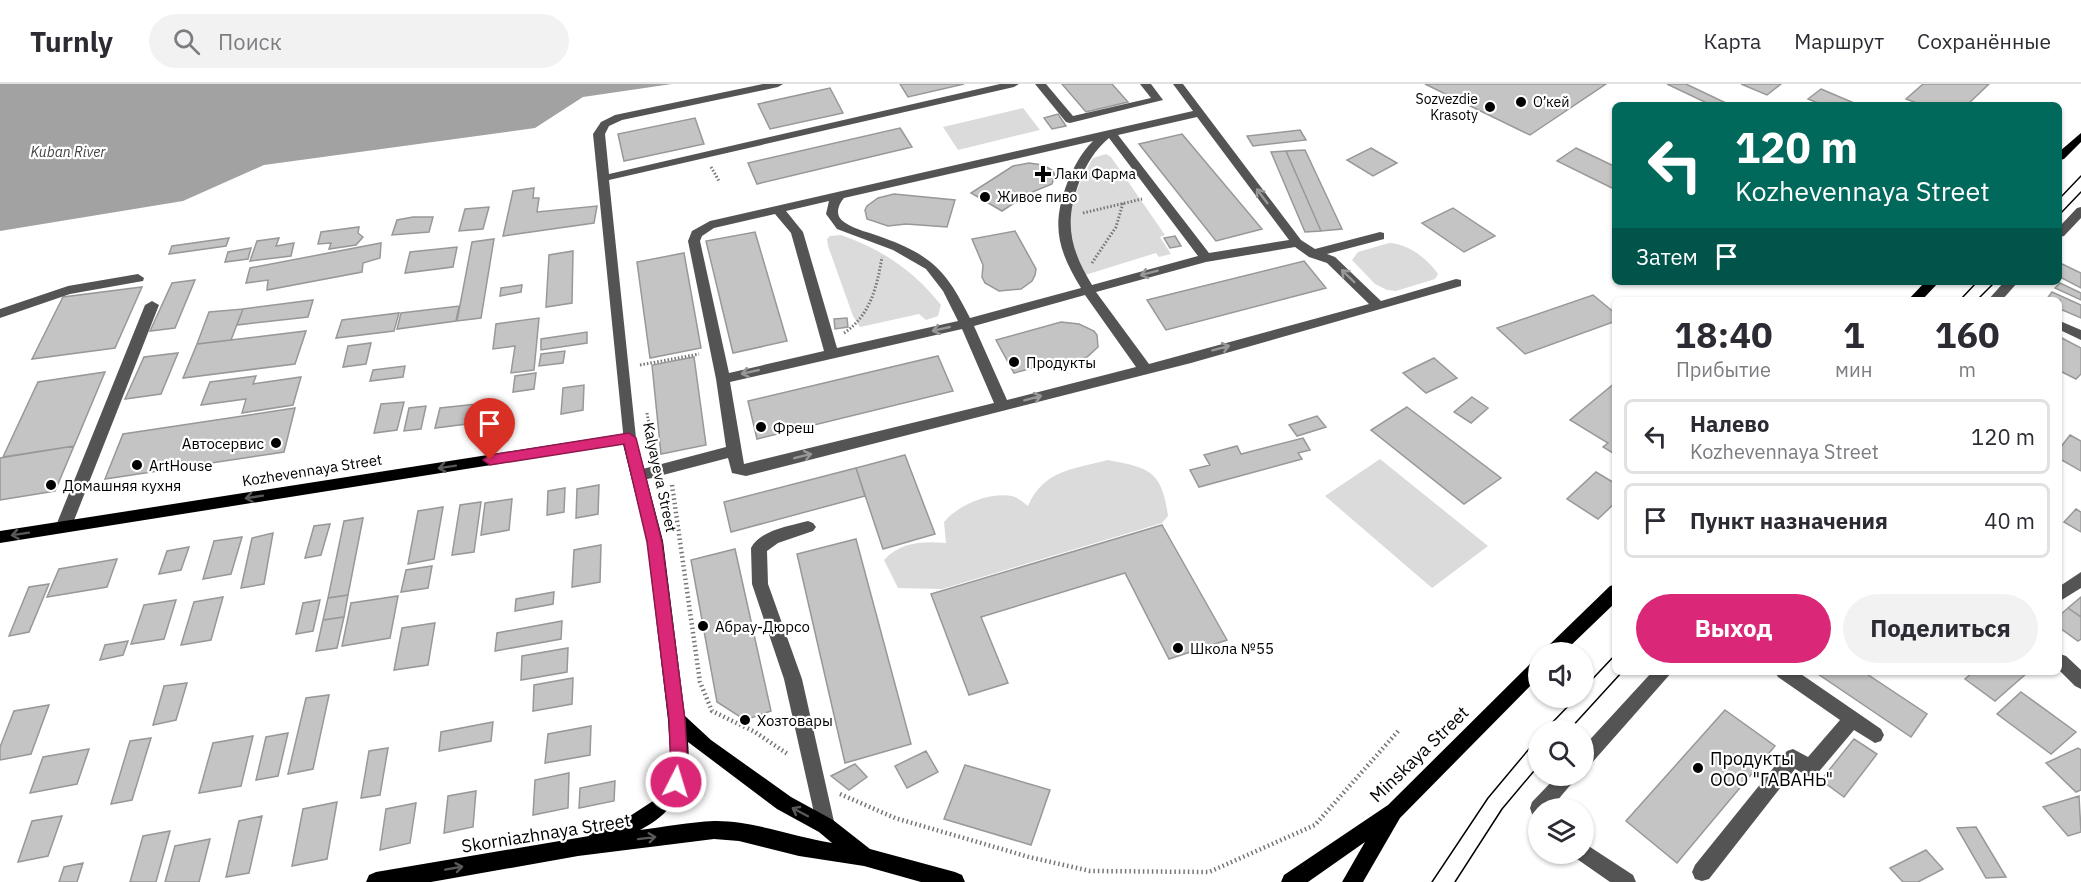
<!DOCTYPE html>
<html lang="ru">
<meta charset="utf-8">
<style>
body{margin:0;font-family:"IBM Plex Sans",sans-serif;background:#f2f2f3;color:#2b2b33;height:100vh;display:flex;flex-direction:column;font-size:22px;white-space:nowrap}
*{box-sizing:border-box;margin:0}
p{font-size:20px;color:#7c7c81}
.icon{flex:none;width:33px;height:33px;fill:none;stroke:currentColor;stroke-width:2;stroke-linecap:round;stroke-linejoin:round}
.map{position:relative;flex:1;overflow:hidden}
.drawer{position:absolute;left:1612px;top:213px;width:450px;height:378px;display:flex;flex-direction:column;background:#fff;border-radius:9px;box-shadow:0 2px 4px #0004}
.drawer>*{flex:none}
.banner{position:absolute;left:1612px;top:18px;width:450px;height:183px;border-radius:9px;box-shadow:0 2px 4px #0004;background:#00695c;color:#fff;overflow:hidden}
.fabs{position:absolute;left:1528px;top:558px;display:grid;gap:12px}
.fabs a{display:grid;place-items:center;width:66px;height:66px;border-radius:50%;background:#fff;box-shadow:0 2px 4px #0004;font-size:30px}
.pin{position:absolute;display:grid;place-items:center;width:51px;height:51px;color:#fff;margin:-62px -26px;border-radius:50% 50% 50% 0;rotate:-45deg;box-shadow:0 0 6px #0007}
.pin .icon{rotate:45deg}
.me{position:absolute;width:66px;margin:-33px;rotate:5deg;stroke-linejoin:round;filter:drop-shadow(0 0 4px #0008)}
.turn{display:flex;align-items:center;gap:21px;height:126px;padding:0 24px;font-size:27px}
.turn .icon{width:78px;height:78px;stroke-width:2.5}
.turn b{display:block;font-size:42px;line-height:51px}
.then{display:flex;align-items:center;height:57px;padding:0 24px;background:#0003;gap:12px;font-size:22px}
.eta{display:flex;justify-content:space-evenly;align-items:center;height:102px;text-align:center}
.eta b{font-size:36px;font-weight:800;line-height:42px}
.action{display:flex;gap:12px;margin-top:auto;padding:12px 24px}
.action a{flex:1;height:69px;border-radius:36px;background:#db2777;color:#fff;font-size:24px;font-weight:800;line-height:69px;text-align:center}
.action a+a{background:#f2f2f3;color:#2b2b33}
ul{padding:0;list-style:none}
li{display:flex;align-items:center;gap:18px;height:75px;margin:0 12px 9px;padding:0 12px;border:3px solid #e1e1e2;border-radius:9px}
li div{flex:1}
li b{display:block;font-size:22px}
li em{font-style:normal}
header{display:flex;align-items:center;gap:36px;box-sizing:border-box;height:84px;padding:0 30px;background:#fff;border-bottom:2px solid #e1e1e2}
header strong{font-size:28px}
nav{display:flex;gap:33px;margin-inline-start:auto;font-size:21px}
.search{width:420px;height:54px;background:#f2f2f3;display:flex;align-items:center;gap:15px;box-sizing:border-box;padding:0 21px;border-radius:33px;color:#7c7c81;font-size:22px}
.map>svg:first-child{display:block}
</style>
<header>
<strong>Turnly</strong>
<div class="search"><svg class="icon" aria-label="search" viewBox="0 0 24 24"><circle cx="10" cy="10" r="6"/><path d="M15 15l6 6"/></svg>Поиск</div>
<nav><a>Карта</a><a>Маршрут</a><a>Сохранённые</a></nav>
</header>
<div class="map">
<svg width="2081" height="798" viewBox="0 0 2081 798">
<rect width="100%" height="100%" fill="#fff"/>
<path fill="#dbdbdb" d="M1023 24 1040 46 958 66 943 43Z
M1106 70 1111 73 1165 151 1160 153 1171 170 1159 173 1156 169 1085 191C1058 148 1070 114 1093 74Z
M841 151C882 165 914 187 941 221L938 232 926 236 919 230 860 243 853 232 828 162 827 155 830 152Z
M1389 159C1407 159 1428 175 1438 190L1435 195 1396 207 1387 206 1375 200 1352 176 1358 168Z
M1380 375 1488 462 1432 504 1325 412Z
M1108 376C1150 384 1162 387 1168 432L1162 439 942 505 898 504 884 476C900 458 923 457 946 459L944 438C958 421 989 408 1012 412 1017 413 1024 419 1028 422 1043 386 1074 385 1108 376Z"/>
<path fill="#a2a2a2" d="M0 0H672L583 13 535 44 264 81 183 117 0 147Z"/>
<path fill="#c4c4c4" stroke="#989898" stroke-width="1.5" d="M900 0H964L908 13Z
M1062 0H1112L1128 18 1086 28Z
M1425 0H1606L1530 51Z
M1667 0H1686L1728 20 1711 21Z
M1741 0H1781L1767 11Z
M1923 0H1989L1967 21H1922L1906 15Z
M830 4 843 29 770 45 758 20Z
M1821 5 1854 19 1823 21 1808 15Z
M1058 30 1066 42 1052 45 1044 34Z
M695 34 704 60 624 77 618 50Z
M900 44 912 63 757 100 748 79Z
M1300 46 1306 56 1253 62 1247 52Z
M1182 50 1262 145 1216 157 1139 60Z
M1371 64 1397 79 1373 92 1347 76Z
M1576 64 1616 83V106L1557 77Z
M1305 66 1342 145 1321 147 1286 67Z
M1286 67 1321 147 1305 148 1271 68Z
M1029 79 1043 81 1052 86 1055 91 1052 100 1030 109 1002 127 971 109 1013 82Z
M534 104 533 114H539L537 128 597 122 594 139 503 152 513 107Z
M894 110 955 116 947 143 906 140 888 142 867 135 865 126 867 122 878 114Z
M489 123 483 145 459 147 465 125Z
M1453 124 1495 152 1464 168 1422 139Z
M413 133H433L429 148 392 151 397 136Z
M359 143 358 149 363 153 356 161 329 165 331 159 318 160 321 148Z
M1015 147 1036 185 1035 191 1032 197 1021 205 999 207 985 199 982 193 983 181 972 155Z
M755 148 787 257 733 269 706 157Z
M1175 152 1181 162 1170 164 1164 154Z
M229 154 226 162 169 170 172 162Z
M279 154 276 162 294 159 291 172 250 177 257 157Z
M494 155 481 234 457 237 472 158Z
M381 159 380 174 363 179 362 188 267 206 268 196 246 199 250 184Z
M457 163 453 183 405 189 410 168Z
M251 164 248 175 225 178 228 168Z
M573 167 572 219 546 223 549 171Z
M684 169 701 264 650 274 637 178Z
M1304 177 1326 204 1166 246 1147 216Z
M2060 179 2081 189V204L2060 193Z
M195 196 175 244 150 247 172 199Z
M2060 199 2081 209V216L2055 204Z
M522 201 521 208 500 212 501 204Z
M142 203 115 264 32 275 63 213Z
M2052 208 2081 221V234L2060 225V216H2046Z
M1593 211 1616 230V237L1525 270 1497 244Z
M313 216 308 233 237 241 243 225Z
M459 222 456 237 397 245 401 229Z
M243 225 231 256 197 260 209 228Z
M399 229 394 247 336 254 342 236Z
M539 234 534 286 511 289 515 262 493 265 496 240Z
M847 234 848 243 835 245 834 235Z
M1061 238 1079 240 1094 247 1097 251 1098 263 1087 273 1078 276 1058 277 1014 289 996 256Z
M306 247 295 280 183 294 197 260Z
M587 248V259L541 266V255Z
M2060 253 2081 264V290L2076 295 2060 287Z
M371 259 366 280 343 283 348 262Z
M565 267 563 279 539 282 541 270Z
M178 269 161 310 125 315 144 273Z
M938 272 953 307 757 355 748 317Z
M694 273 706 361 661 370 652 281Z
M1434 274 1457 294 1426 309 1403 289Z
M405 282 403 293 370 297 373 286Z
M105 288 74 362 3 373 38 298Z
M536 289 534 305 513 308 515 292Z
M256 292 253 300 301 293 293 321 242 329 246 315 201 321 210 298Z
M1616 298V371L1603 363 1608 359 1570 336Z
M584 301 583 326 561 330 563 304Z
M1472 313 1488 324 1471 339 1454 328Z
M404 318 397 346 374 349 381 320Z
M486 319 483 338 435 344 440 324Z
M426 322 421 345 404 347 409 324Z
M1407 323 1501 394 1464 420 1371 346Z
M295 324 284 368 105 395 123 350Z
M1317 332 1326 343 1297 352 1289 341Z
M2070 351 2081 357V387L2060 375V364Z
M1303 354 1310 366 1298 369 1302 375 1199 403 1190 386 1210 381 1204 371 1237 362 1241 370Z
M74 362 55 407 0 416V374Z
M905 371 935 450 883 465 856 384Z
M856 384 865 412 731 448 724 418Z
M1596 388 1616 400V418L1598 435 1567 415Z
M599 401 598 430 576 434 577 405Z
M565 404 564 428 547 431 548 407Z
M512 415 509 446 481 451 485 419Z
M481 418 474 468 452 471 460 421Z
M443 423 434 475 408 480 418 427Z
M2076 425 2081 428V448L2064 438Z
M363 434 348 511 328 514 344 437Z
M330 440 321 471 305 474 314 442Z
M1162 441 1227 556 1169 575 1125 489 981 533 1008 599 969 611 931 510Z
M273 449 264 500 241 504 252 454Z
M242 453 231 490 203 495 214 457Z
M856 455 911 660 845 679 797 470Z
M601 461 600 498 572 503 574 466Z
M189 463 181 486 159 490 167 467Z
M735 465 771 627 745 636 717 618 691 476Z
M117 475 107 503 47 513 59 485Z
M432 482 428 504 401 508 406 486Z
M49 500 29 548 9 552 29 503Z
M554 508 553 520 515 527 516 515Z
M348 511 344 533 323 536 328 514Z
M398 512 390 554 342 562 351 519Z
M223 513 211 556 181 561 194 518Z
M2081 513V533L2068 524Z
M176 516 164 555 131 560 144 521Z
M320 516 313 547 296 550 303 519Z
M2068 524 2081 533V555L2078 557 2060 544V531Z
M344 533 337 564 316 567 323 536Z
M562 537 561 555 495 567 497 549Z
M435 539 428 581 394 586 402 544Z
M128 557 123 571 100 576 105 561Z
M568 564 567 588 521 596 522 572Z
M1815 588H1868L1867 590 1927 630 1911 653Z
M1973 588H2026L2027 589 1995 617 1965 595Z
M573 594 572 620 533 627 534 601Z
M187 599 176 636 153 641 164 602Z
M2021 608 2076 648 2051 670 1997 630Z
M329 611 313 685 288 690 306 614Z
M49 621 31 670 0 676V663L14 627Z
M1725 626 1775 662 1677 779 1626 737Z
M493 638 491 657 439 667 441 648Z
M591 642 590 671 545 679 548 650Z
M288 649 278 692 256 696 266 653Z
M253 652 241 702 199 709 213 659Z
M151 654 132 716 111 720 130 657Z
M1854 655 1877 670 1844 713 1821 696Z
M388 664 380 711 361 714 369 667Z
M2078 664 2081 666V706L2076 708 2046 679Z
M89 665 77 700 30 709 43 673Z
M926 667 938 688 907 704 895 682Z
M855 680 867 693 849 706 831 692Z
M965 681 1050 706 1031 761 944 735Z
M569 689 568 724 533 731 535 696Z
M615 697 614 717 579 724 580 704Z
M476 707 473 743 444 749 448 712Z
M2079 712 2081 748 2068 752 2043 723Z
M337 718 327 775 292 782 303 725Z
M416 719 410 759 380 766 386 725Z
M62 732 48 772 18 778 32 737Z
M262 732 249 789 226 793 239 737Z
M1976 743 2006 793 1986 794 1957 744Z
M170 747 156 798H130L143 752Z
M210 755 199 798H165L175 762Z
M1926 766 1943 785 1918 798H1903L1890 784Z
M83 779 77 798H59L64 783Z"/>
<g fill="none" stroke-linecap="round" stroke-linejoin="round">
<path stroke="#767676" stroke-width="3" stroke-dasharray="1.5 2" stroke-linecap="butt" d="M711 83 719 97
M1083 129 1142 115
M1092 179 1116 143 1123 119
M844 249C870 232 877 203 882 173
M640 281 699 270
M647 329 649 340"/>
<path stroke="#767676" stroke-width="4.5" stroke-dasharray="1.5 3" stroke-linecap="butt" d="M648 339 651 358 657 370
M672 401 700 598 712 627 755 648 789 671
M840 710 895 734 1029 773 1090 787 1209 788 1315 741 1400 645"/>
<path fill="#545454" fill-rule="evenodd" d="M763 0H783L778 3 622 36 609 42 605 50 609 90 1000 0H1019L1014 3 609 96 636 354 634 358H624L593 50 601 38 615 31Z
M1035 0H1046L1073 32 1151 14 1140 0H1151L1163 16 1070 39 1066 38Z
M1173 0H1183L1301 156 1315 165 1380 148 1384 149V155L1327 170 1335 173 1381 217 1456 195 1461 196V202L1191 279 746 392 732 389 728 374 640 397 635 395 633 391 635 387 726 363 716 295 688 157 692 147 710 137 1193 27ZM1197 33 1289 156 1209 169 1118 51ZM1109 54 1198 172 1092 201C1069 163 1064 137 1080 96 1087 79 1095 66 1109 54ZM1093 57C1082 68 1074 82 1068 97 1051 140 1057 165 1081 204L970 234C947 188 933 172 884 154 872 149 855 146 844 138 835 132 837 122 844 114ZM829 117 826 130 837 145 893 166 926 185 943 207 958 237 837 264 803 148 786 127ZM775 130 791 149 824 267 729 289 700 157 702 152 714 144ZM1295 163 1309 173 1327 179 1369 220 1149 280 1096 208 1206 178ZM1085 211 1136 283 1007 316 974 242ZM962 245 994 319 744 380 730 298Z
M2081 123V134L2064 152 2060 153V142L2077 124Z
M138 190 144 194 143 197 70 210 0 234V225L68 202Z
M2004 198H2018L2002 216H1988Z
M152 217 159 221 71 444 68 448H58L55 444 145 221Z
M2060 237 2081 246V256L2060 246Z
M808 437 813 439 816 443 813 447 778 459 767 467 768 500 802 595 835 742 833 748 826 751 819 748 817 742 784 595 752 500 751 464C760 446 790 442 808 437Z
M2081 488V504L2060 517V502Z
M2060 570 2066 572 2081 586V605L2075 602 2060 587Z
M1652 588H1672L1590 681 1584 683V662Z
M1775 588H1798L1881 645 1884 651 1881 657 1875 659 1854 646 1816 691 1810 693 1795 685 1709 795 1702 797 1695 795 1692 788 1695 781 1787 667 1793 665 1808 673 1840 636 1778 593Z
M1557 692H1578L1551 724H1539V733L1532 730 1530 724 1532 718Z
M1584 759 1633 791 1636 798H1610L1577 775 1575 770H1584Z"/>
<path fill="#000" fill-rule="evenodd" d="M2081 49V58L2064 75 2060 76V67Z
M1925 198H1939L1922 216H1908Z
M629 349 636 354 663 457 685 632 711 656 791 713 833 736 870 765 955 788 962 791 965 798H921L864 782 799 772 739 757 714 755 578 772 431 798H366L369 791 376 788 589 752 590 749 630 732 653 717 667 699 671 681 668 636 647 457 623 360 0 459V447ZM688 658 777 725 819 748 832 759C795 753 750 736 714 737 690 738 664 743 640 746 676 728 692 697 688 658Z
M1616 500V518L1564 568H1545L1547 563 1610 502Z
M1539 575V593L1400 734 1363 798H1342L1365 758 1308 798H1281L1284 791 1388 721 1533 577Z"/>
<path stroke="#000" stroke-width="1.5" d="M2060 114 2081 92
M2060 130 2081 108
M1960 216 1977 198
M1977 216 1995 198
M1584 604 1616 570
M1545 646 1576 614
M1569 646 1622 588
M1432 798 1488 714 1539 653
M1455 798 1502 725 1539 681"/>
</g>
<defs><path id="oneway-shaft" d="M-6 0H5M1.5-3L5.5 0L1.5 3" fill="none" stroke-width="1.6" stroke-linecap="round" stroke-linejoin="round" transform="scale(1.5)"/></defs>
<g stroke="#989898">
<use href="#oneway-shaft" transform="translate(1262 112) rotate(-127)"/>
<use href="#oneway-shaft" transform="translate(1149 189) rotate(165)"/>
<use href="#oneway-shaft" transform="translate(1348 192) rotate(-136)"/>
<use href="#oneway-shaft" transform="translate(941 245) rotate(167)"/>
<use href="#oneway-shaft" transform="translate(1221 264) rotate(-15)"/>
<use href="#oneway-shaft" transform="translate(750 288) rotate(167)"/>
<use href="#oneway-shaft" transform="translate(1033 314) rotate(-15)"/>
<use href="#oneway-shaft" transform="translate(803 372) rotate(-14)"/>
</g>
<g stroke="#595959">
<use href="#oneway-shaft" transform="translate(447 383) rotate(171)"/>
<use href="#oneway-shaft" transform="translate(254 413) rotate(171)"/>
<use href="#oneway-shaft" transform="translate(20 450) rotate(171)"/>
<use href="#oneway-shaft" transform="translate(800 728) rotate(-152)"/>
<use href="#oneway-shaft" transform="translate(647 754) rotate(-7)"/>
<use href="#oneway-shaft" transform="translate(454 784) rotate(-10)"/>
</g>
<path fill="#db2777" stroke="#8e194d" stroke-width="1.5" d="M629 349 636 354 662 458 685 636 688 686 682 703 676 705 670 703 668 698 671 686 669 636 647 458 624 360 490 381 483 376 490 371Z"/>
<g fill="#000" stroke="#fff" stroke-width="2">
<circle cx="1521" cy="18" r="6"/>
<circle cx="1490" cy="23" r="6"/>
<path d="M1040 81h6v6h6v6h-6v6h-6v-6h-6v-6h6z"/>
<circle cx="985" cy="113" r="6"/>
<circle cx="1014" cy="278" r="6"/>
<circle cx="761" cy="343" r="6"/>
<circle cx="276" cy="359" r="6"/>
<circle cx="137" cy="381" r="6"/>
<circle cx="51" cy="401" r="6"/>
<circle cx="703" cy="542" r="6"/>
<circle cx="1178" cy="564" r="6"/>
<circle cx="745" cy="636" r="6"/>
<circle cx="1698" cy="684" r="6"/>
</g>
<g text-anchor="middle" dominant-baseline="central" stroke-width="4.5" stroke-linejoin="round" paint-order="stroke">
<g font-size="14" fill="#000" stroke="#fff" text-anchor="start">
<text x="1478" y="15" text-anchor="end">Sozvezdie<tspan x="1478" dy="16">Krasoty</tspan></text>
<text x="1533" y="18">О’кей</text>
<text x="1055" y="90">Лаки Фарма</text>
<text x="997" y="113">Живое пиво</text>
</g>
<g font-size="14" font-style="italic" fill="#434343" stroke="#fff">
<text x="68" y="68">Kuban River</text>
</g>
<g font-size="15" fill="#000" stroke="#fff" text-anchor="start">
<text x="1026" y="278">Продукты</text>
<text x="773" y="343">Фреш</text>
<text x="264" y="359" text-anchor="end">Автосервис</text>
<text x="149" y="381">ArtHouse</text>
<text x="63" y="401">Домашняя кухня</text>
<text x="715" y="542">Абрау-Дюрсо</text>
<text x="1190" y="564">Школа №55</text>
<text x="757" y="636">Хозтовары</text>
</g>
<g font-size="15" fill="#000" stroke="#fff">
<text transform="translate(312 386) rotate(-9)">Kozhevennaya Street</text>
<text transform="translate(660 393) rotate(78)">Kalyayeva Street</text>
</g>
<g font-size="18" fill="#000" stroke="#fff">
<text transform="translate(1419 670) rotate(-44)">Minskaya Street</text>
<text transform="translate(546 749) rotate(-9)">Skorniazhnaya Street</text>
</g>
<g font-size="18" fill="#000" stroke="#fff" text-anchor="start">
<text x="1710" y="674">Продукты<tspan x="1710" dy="21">ООО "ГАВАНЬ"</tspan></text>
</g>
</g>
</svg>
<div class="fabs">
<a><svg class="icon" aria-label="sound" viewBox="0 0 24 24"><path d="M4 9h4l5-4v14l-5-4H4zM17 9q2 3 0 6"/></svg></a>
<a><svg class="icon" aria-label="search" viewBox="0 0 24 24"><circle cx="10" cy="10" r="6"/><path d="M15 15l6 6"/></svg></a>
<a><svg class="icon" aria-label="layers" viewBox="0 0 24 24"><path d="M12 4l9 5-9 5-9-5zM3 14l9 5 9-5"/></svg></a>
</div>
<div class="pin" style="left:490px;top:376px;background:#d93025"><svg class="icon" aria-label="arrive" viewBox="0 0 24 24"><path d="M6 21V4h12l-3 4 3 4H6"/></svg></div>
<svg class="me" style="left:676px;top:698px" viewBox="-20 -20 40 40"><circle r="17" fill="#db2777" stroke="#fff" stroke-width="3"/><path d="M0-11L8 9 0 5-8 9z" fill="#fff"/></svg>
<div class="banner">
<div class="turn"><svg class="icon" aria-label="left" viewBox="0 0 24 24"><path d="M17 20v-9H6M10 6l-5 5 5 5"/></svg><div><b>120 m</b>Kozhevennaya Street</div></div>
<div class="then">Затем<svg class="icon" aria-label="arrive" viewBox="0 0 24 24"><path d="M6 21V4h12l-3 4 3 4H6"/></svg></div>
</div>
<section class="drawer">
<div class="eta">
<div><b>18:40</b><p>Прибытие</p></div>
<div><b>1</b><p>мин</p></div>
<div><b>160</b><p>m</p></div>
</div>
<ul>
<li><svg class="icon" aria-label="left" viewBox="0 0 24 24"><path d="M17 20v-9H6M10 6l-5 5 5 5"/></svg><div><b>Налево</b><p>Kozhevennaya Street</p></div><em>120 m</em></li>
<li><svg class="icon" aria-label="arrive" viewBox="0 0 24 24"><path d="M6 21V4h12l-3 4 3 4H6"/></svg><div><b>Пункт назначения</b></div><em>40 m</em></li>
</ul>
<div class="action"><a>Выход</a><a>Поделиться</a></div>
</section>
</div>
